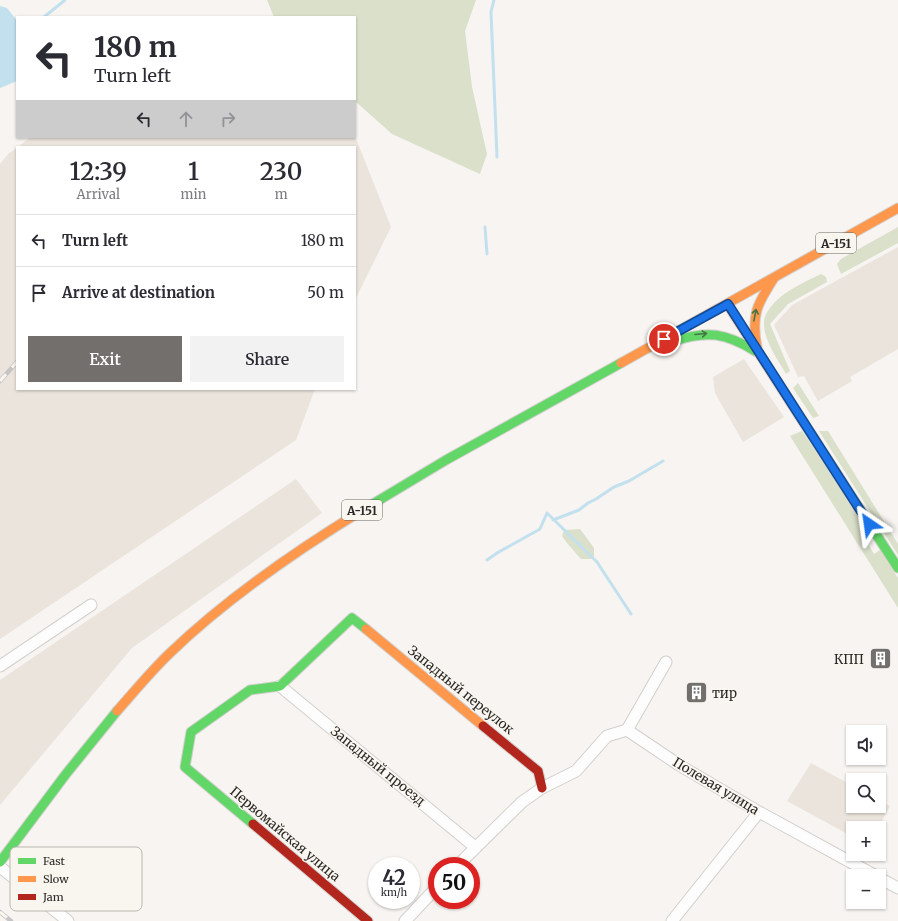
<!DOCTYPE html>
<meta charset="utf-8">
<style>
body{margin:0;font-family:Merriweather,serif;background:#f2f2f3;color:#2b2b33;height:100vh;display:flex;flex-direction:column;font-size:15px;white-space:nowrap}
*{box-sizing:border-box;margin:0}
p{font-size:13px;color:#7c7c81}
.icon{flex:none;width:22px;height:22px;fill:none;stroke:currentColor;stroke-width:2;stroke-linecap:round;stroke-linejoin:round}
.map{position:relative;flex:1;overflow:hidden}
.details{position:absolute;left:16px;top:146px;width:340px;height:244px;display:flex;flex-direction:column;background:#fff;border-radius:0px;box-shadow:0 1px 3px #0004}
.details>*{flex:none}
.top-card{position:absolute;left:16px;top:16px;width:340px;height:122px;border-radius:0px;box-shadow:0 1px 3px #0004;background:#fff;color:#2b2b33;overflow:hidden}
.controls{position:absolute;left:846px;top:725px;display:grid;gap:8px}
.controls a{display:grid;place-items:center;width:40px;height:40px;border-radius:0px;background:#fff;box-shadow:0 1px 3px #0004;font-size:20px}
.speed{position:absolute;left:368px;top:857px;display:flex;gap:8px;font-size:20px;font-weight:700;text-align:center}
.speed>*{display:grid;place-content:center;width:52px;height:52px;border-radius:50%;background:#fff;box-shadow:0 1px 3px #0004;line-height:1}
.speed small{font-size:10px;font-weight:400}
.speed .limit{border:6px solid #d22;background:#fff;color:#111}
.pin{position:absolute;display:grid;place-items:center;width:34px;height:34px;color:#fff;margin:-17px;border:2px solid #fff;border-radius:50%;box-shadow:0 1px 4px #0007}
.me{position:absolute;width:44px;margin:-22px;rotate:328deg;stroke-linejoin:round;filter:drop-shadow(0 0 3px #0008)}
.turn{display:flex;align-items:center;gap:14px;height:84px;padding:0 12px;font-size:18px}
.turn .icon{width:52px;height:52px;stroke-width:2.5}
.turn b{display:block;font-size:28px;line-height:34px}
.lanes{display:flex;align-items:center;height:38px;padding:0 12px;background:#0003;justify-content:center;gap:20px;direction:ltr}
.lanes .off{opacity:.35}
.eta{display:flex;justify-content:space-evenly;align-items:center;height:68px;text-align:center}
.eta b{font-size:24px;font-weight:600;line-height:28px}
.primary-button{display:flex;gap:8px;margin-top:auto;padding:8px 12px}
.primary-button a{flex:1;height:46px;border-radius:0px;background:#726f6d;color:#fff;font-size:16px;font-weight:600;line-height:46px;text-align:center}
.primary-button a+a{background:#f2f2f3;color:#2b2b33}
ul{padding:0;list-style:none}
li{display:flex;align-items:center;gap:12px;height:52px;padding:0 12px;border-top:1px solid #e1e1e2}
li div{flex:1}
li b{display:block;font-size:15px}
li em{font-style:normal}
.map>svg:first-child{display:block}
</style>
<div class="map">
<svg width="898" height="921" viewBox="0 0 898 921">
<rect width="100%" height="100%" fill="#f7f4f1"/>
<path fill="#eae4dc" d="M355 136 391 227 355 300V147H18L31 137H355Z
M17 148V389H315L296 440 0 639V164L8 154Z
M898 247V349L850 377 852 381 818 401 804 376 798 377 774 325 792 305Z
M744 359 784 417 743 442 715 393 713 377Z
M296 479 322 513 132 648 0 805V680Z
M811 763 853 786V806H879V800L890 806 878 828H853V837L787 801Z"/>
<path fill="#dae0ca" d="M267 0H476L465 31 472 87 487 154 480 174 392 134 355 101V17H274Z
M898 227V243L841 274 837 264 841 259Z
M821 274 826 277 827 282 788 304 770 324 790 371 786 374C778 360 765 342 764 326 762 301 802 283 821 274Z
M798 383 819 416 813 418 793 388Z
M802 431 868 529 862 534 874 554 880 550 898 578V608L790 436Z
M819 431H828L898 544V555Z
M580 529 594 548V559H581L567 543 562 536 564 530Z"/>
<path fill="#c2e0ee" d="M0 6 7 8 17 21V81L0 88Z"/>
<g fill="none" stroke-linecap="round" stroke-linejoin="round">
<path stroke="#c2e0ee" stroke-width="3" d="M494 0 491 12 497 157
M44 17 65 0
M485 227 487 254
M553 520 579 510 588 503 596 499 614 487 629 481 663 461
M487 560 497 553 540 529 547 513 597 562 631 614"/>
<defs>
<path id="street" d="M666 662 627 730 679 765 759 812 876 876
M0 666 91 605
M280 686 475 847
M457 866 522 802 542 788 576 771 607 736 627 730
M0 867 68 921
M879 878 898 888
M405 921 437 887
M672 921 759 812"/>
<path id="fast" d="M674 341C707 330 726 333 755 351
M804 423 898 568
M366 508 446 460 621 363
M253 824 185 767 191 732 250 690 280 686 352 618 366 629
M0 862 66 774 117 711"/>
<path id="slow" d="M757 347C751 315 757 304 774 278
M621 363 898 208
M366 629 483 726
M117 711C134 692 151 671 170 653 228 597 297 550 366 508"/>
<path id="jam" d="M728 305 804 423
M483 726 538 771 542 788
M253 824 368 921"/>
</defs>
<use href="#street" stroke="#d2d0cd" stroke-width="13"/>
<use href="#fast" stroke="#d2d0cd" stroke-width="11"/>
<use href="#slow" stroke="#d2d0cd" stroke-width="11"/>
<use href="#jam" stroke="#d2d0cd" stroke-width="11"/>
<use href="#street" stroke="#fefdfd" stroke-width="11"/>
<use href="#fast" stroke="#63d668" stroke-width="9"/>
<use href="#slow" stroke="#ff974d" stroke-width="9"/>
<use href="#jam" stroke="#b3261e" stroke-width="9"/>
<defs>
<path id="rail" d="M0 381 17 362
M0 912 11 921"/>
</defs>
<use href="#rail" stroke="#c6c5c5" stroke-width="4.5"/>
<use href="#rail" stroke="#f9f5ef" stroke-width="3" stroke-dasharray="9" stroke-linecap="butt"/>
</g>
<defs><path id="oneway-shaft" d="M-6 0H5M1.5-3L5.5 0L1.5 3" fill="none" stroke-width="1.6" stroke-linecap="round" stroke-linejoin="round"/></defs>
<g stroke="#447644">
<use href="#oneway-shaft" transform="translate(755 315) rotate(-79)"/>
<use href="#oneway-shaft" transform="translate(701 334) rotate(-5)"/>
</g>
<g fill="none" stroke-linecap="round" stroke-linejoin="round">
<defs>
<path id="route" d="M664 339 728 304 869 524"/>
</defs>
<use href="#route" stroke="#114b97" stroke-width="10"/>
<use href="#route" stroke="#1a73e8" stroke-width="7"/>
</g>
<defs>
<symbol id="building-square" viewBox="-11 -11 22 22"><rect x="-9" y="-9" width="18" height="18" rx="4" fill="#726f6d" stroke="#f9f5ef"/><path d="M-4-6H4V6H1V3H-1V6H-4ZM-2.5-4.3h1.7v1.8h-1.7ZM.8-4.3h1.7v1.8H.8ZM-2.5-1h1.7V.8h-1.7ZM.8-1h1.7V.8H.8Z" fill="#fff"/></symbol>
</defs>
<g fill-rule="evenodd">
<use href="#building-square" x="868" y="646" width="25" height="25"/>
<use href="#building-square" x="684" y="680" width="25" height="25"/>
</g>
<g text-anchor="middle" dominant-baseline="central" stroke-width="3" stroke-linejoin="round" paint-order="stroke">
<g fill="#f9f5ef" stroke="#686662" stroke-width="1">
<rect x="816" y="233" width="40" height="20" rx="3"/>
<rect x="342" y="500" width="40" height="20" rx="3"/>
</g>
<g font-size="12" font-weight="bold" fill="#2a2826">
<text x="836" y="243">А-151</text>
<text x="362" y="510">А-151</text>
</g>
<g font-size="13" fill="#2a2826" stroke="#f9f5ef" text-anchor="end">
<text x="864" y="659">КПП</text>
<text x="712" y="693" text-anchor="start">тир</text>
</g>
<g font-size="13" fill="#2a2826" stroke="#f9f5ef">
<text transform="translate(461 690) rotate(39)">Западный переулок</text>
<text transform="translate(378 766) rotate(39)">Западный проезд</text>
<text transform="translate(716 786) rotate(31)">Полевая улица</text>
<text transform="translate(285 834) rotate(40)">Первомайская улица</text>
</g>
</g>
<rect x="10" y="847" width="132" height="64" rx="6" fill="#f9f5ef" stroke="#bbb8b3" stroke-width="1"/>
<rect x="18" y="858" width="18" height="6" fill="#63d668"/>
<rect x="18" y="876" width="18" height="6" fill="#ff974d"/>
<rect x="18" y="894" width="18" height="6" fill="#b3261e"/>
<g font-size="11" fill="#2a2826">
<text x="43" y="865">Fast</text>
<text x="43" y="883">Slow</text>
<text x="43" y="901">Jam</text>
</g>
</svg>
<div class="controls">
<a><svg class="icon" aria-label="sound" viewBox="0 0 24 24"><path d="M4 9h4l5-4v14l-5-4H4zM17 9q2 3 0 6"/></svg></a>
<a><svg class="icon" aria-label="search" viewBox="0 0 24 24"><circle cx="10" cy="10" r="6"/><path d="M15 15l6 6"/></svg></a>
<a>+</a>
<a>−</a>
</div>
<div class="speed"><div>42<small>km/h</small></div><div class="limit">50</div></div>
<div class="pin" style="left:664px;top:339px;background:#d93025"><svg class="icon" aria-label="arrive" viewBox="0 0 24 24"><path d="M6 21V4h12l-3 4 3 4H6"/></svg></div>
<svg class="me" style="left:869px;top:524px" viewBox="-20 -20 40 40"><path d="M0-17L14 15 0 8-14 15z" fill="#1a73e8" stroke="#fff" stroke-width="4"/></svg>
<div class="top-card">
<div class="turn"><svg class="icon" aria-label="left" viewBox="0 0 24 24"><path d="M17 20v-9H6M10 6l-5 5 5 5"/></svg><div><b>180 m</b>Turn left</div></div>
<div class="lanes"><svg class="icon" aria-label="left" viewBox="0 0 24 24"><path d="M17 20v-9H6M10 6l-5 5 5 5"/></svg><svg class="icon off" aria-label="ahead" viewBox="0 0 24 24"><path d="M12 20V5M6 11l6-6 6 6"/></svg><svg class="icon off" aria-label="right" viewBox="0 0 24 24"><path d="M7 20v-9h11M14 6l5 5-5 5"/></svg></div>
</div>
<section class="details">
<div class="eta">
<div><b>12:39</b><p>Arrival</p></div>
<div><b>1</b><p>min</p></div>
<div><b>230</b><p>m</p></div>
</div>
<ul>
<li><svg class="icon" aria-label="left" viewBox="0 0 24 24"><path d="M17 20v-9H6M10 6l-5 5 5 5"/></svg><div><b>Turn left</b></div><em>180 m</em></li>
<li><svg class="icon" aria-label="arrive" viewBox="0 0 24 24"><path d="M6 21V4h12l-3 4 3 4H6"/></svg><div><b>Arrive at destination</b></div><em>50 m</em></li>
</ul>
<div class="primary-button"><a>Exit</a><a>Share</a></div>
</section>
</div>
